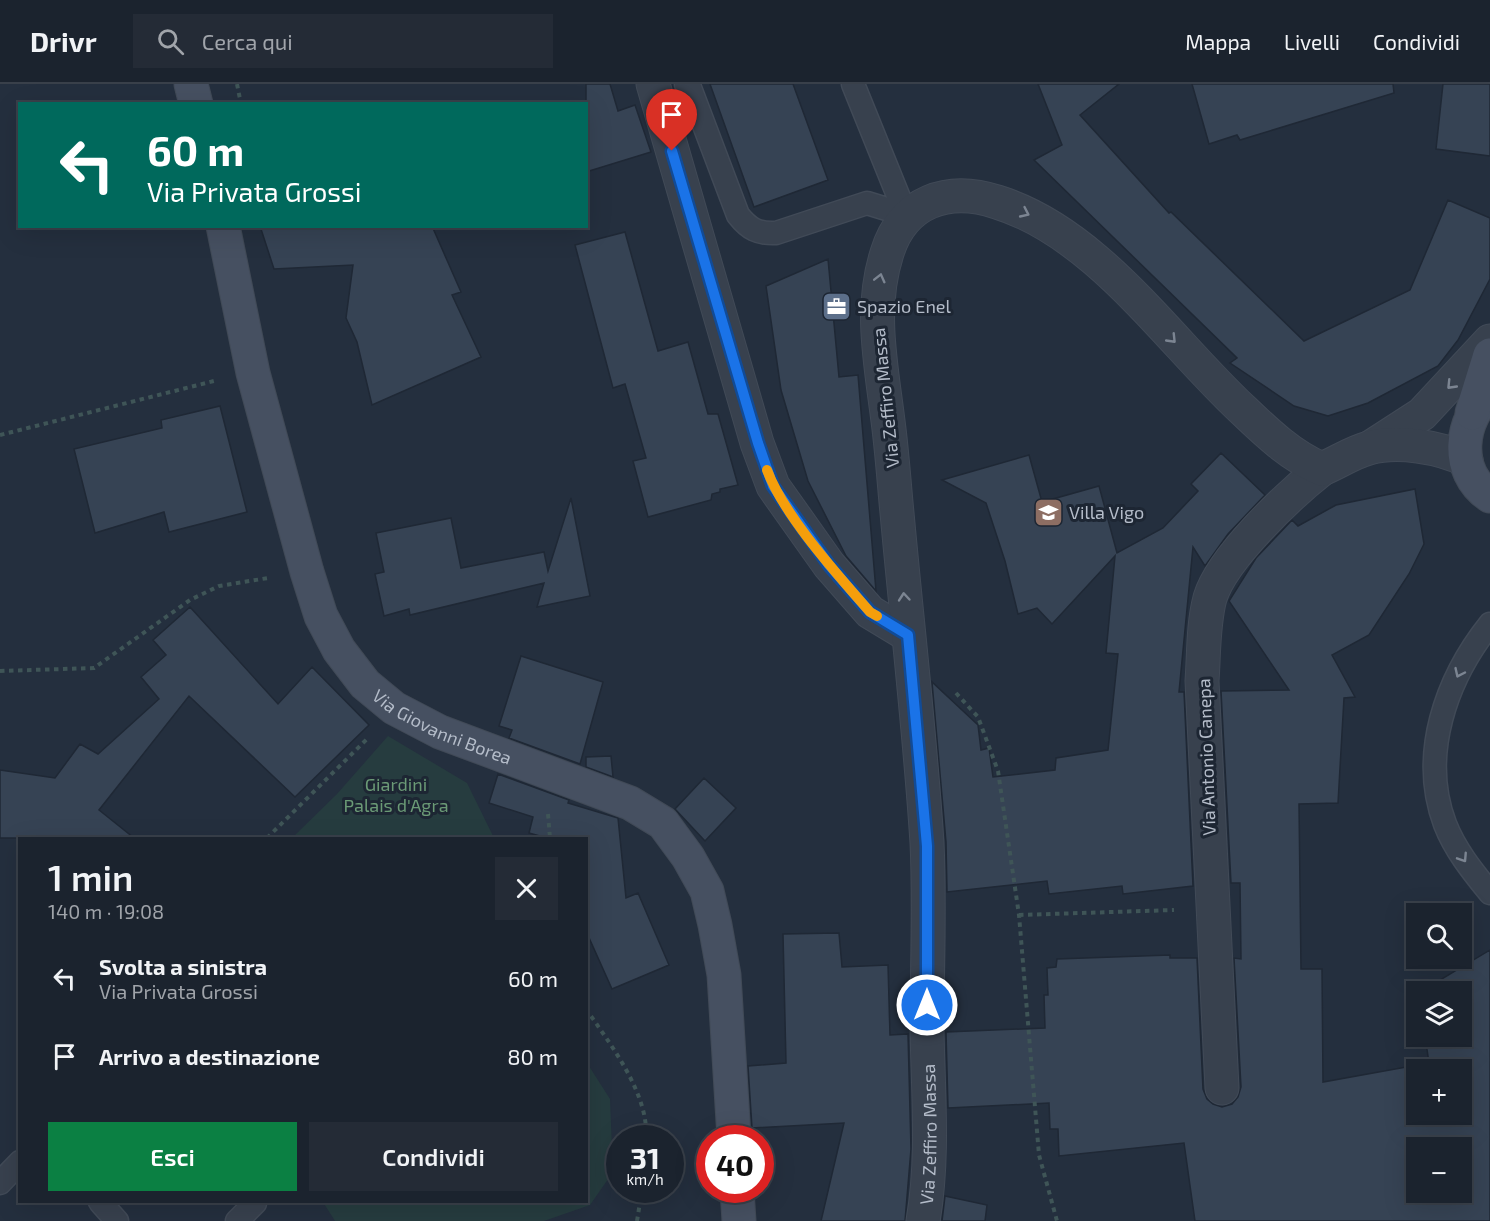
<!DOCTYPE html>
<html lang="it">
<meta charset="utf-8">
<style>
body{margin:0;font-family:"Exo 2",sans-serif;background:#242b36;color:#f1f3f6;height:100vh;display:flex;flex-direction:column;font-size:22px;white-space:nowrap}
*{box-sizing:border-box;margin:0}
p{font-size:20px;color:#a0a4aa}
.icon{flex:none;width:33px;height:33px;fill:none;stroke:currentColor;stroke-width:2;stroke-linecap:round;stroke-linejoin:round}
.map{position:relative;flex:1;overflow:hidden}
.sheet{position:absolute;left:18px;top:753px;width:570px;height:366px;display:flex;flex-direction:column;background:#1b232e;border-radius:0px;box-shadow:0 6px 24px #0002,0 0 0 2px #39404a}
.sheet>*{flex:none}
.guide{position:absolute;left:18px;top:18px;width:570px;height:126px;border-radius:0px;box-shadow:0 6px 24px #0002,0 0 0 2px #39404a;background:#00695c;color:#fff;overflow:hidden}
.controls{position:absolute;left:1406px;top:819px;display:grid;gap:12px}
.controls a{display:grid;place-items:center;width:66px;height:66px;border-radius:0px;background:#1b232e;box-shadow:0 6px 24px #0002,0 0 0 2px #39404a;font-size:30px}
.speed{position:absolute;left:606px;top:1041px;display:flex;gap:12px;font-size:30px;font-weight:700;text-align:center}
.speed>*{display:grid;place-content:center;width:78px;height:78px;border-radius:50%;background:#1b232e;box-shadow:0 6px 24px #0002,0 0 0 2px #39404a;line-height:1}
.speed small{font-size:15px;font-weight:400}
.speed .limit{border:9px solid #d22;background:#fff;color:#111}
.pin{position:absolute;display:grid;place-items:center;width:51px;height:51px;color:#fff;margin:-62px -26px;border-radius:50% 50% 50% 0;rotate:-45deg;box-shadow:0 0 6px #0007}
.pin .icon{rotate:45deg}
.me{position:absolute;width:66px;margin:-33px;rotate:0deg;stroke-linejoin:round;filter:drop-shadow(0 0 4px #0008)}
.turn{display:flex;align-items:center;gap:21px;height:126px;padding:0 30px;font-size:27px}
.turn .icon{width:78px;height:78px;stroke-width:2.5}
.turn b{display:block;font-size:42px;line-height:51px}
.round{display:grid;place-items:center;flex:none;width:63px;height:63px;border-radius:0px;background:#242b36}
.head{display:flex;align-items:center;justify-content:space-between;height:102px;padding:0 30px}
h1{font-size:36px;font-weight:600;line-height:45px}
.primary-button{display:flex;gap:12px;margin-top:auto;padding:12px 30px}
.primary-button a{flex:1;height:69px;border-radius:0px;background:#0b8043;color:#fff;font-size:24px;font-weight:600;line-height:69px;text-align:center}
.primary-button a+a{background:#242b36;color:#f1f3f6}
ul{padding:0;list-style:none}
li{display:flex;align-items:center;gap:18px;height:78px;padding:0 30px}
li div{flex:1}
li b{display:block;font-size:22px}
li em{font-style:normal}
header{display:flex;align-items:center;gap:36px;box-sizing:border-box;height:84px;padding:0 30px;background:#1b232e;border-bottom:2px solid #39404a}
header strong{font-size:28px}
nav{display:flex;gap:33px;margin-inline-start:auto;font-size:21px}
.search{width:420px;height:54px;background:#242b36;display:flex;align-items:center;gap:15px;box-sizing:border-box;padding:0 21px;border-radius:0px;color:#a0a4aa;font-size:22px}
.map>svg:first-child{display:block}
</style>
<header>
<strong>Drivr</strong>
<div class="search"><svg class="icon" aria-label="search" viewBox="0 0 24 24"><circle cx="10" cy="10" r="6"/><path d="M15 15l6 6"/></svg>Cerca qui</div>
<nav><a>Mappa</a><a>Livelli</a><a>Condividi</a></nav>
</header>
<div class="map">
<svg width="1490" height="1137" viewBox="0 0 1490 1137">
<rect width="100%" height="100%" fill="#242f3e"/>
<path fill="#263c3f" d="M388 652 467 699 494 754H292L337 710Z
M587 979 610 1015 613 1088 590 1121 544 1137H335L323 1118H586Z"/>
<path fill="#364354" stroke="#1f2835" stroke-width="1.5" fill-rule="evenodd" d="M586 0H610L618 27 635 21 651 68 586 88Z
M710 0H793L828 96 754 123Z
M1038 0H1119L1080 31 1169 129 1171 128 1304 257 1410 206 1448 116 1490 134V195L1458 256 1438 282 1368 319 1328 332 1294 322 1230 279 1237 274 1034 76 1062 61Z
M1192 0H1393L1394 9 1240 56 1237 51 1209 60Z
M1443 0H1490V72L1436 65Z
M260 142H432L461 208 452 211 481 273 372 321 357 258 346 234 353 181 274 185Z
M625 148 658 267 688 258 708 330H718L738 401 720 405V408L712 410 711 416 648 433 633 377 646 374 625 300 613 304 575 161Z
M828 175 839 293 858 291 876 507 846 472 808 397 781 306 766 202Z
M220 322 247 428 169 448 164 428 95 449 74 365 162 344 161 336Z
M1221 369 1265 411 1228 450 1205 482 1193 463 1179 608H1184L1193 802 1123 810 1122 802 1049 810 1047 797 947 808 946 758 932 598 978 641 981 666 989 664 993 693 1055 686 1056 674 1108 666 1118 570 1106 569 1115 472 1052 540 1037 524 1018 530 1005 477 986 419 942 396 1029 371 1042 418 1099 402 1117 469 1163 444 1198 407 1191 400Z
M1415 405 1424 460 1409 490 1369 551 1332 571 1355 613 1344 614 1338 719 1299 720 1301 885H1322L1323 998 1429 979 1425 952H1461V908H1420L1490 866V1137H1195L1184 1059 1059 1072 1058 1045H1050L1049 1019 948 1024 946 948 1045 944 1044 911H1048L1047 884 1056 883 1057 875 1170 871V874H1197L1203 1005 1207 1015 1213 1020 1222 1023 1232 1020 1238 1013 1241 1003 1234 874 1241 875 1240 799H1231L1221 607 1289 606 1229 517 1256 474 1292 436 1298 442 1336 421ZM1416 986H1461V1030H1416ZM1416 1064H1461V1108H1416Z
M571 414 590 512 537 523 544 499 410 531 409 525 384 532 375 490 384 488 376 449 451 434 461 484 544 468 548 487Z
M190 523 278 620 312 583 369 641 295 713 189 612 99 726 134 754H0V686L55 694 80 660 98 670 159 615 141 593 166 571 153 556Z
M521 572 603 598 580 680 509 654 512 646 499 642Z
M611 672 613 693 586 683V673Z
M498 690 569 716 568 719 618 734 626 814 638 809 669 881 612 905 586 847V754H547L529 749 533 733 489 719Z
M704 694 736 724 705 757 675 725Z
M839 849 842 883 888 881 890 951 908 950 911 1065 905 1137H821L844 1039 752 1044 748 982 786 979 783 850Z
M945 1112 987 1121 985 1137H942Z"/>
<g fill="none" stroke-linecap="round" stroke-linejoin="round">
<defs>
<path id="service" d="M686 0 690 4 738 131C749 145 758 150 776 149L867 119 906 131
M853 0 906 131
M1490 540C1446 595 1419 671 1445 740 1455 766 1473 788 1490 809
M0 1099 20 1078
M100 1118 117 1137
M237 1137 255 1119"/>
<path id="minor" d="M653 0 757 359 773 402 829 481 870 528 908 551
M1222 1004 1202 597C1204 569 1203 540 1210 514 1222 474 1289 411 1322 385"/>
<g id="tertiary">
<path d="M1371 363 1422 330 1490 257"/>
<path id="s1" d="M923 1137C934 1073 928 1009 927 945 927 883 930 821 927 759 920 649 907 539 897 429 894 398 892 367 888 337 881 280 869 225 887 169 903 117 948 102 997 118 1097 149 1168 256 1242 325 1266 348 1291 372 1322 385 1337 379 1353 368 1369 364 1397 356 1440 363 1466 376"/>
</g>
<g id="secondary">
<path d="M191 0 196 20"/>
<path id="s2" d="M223 142 253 289 307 488 321 532 339 566 365 600 394 624 440 648 630 719 663 739 688 773 707 807 715 841 724 891 734 1054"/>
<path d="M1490 309C1460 335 1453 387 1490 412"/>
<path d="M1472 329 1490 271"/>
<path d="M737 1106 739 1137"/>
</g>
</defs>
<use href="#service" stroke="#414a57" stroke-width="25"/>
<use href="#minor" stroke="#414a57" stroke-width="35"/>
<use href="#tertiary" stroke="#414a57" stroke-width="35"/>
<use href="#secondary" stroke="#414a57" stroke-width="35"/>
<path stroke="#3f5557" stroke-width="4" stroke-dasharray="4.5 4.5" stroke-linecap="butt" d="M237 0 241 20
M0 351 214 297
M0 587 94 584 190 516 219 502 268 494
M956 609 978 633 998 687 1019 831 1039 1071 1057 1137
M548 730 550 754
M267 754 368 654
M1019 831 1174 826
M586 925C611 961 649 1010 646 1054
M637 1137 642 1106"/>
<use href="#service" stroke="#38414e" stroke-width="22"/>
<use href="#minor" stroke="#38414e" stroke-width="33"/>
<use href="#tertiary" stroke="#38414e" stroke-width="33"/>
<use href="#secondary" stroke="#465061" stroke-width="33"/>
</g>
<defs><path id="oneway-chevron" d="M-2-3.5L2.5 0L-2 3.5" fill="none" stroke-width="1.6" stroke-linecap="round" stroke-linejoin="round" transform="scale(1.5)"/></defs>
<g stroke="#7c8592">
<use href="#oneway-chevron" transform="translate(1025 129) rotate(25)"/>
<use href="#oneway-chevron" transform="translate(880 194) rotate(-76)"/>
<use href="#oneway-chevron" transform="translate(1172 255) rotate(46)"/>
<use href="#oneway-chevron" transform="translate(1451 301) rotate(134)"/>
<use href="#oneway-chevron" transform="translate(904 513) rotate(-95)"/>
<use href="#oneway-chevron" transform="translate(1459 589) rotate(115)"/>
<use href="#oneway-chevron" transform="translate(1463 774) rotate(57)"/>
</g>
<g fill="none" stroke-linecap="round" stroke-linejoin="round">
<defs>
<path id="route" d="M672 67 758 359 773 402 829 481 870 528 908 551 927 762V921"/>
</defs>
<use href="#route" stroke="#114b97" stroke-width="15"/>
<use href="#route" stroke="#1a73e8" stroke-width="10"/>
<path stroke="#f59e0b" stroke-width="10" d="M767 386C784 432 838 491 870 528L877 532"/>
</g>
<defs>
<symbol id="office-square" viewBox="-11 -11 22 22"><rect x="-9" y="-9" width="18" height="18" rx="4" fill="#5c6f8a" stroke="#1d2633"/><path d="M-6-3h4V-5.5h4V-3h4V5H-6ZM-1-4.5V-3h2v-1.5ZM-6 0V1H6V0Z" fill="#fff"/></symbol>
<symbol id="school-square" viewBox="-11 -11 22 22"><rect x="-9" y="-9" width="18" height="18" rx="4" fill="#8d6e63" stroke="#1d2633"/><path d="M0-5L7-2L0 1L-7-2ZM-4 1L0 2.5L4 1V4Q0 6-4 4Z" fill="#fff"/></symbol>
</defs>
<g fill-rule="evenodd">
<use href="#office-square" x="820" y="206" width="33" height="33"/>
<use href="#school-square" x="1032" y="412" width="33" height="33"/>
</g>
<g text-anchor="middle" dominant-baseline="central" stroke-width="6" stroke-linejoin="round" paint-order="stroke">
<g font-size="18" fill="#b4bcc9" stroke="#1d2633" text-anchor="start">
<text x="857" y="222">Spazio Enel</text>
<text x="1069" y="428">Villa Vigo</text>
</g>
<g font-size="18" fill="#b4bcc9" stroke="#1d2633">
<text transform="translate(885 314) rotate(-96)">Via Zeffiro Massa</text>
<text stroke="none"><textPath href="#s2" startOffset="573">Via Giovanni Borea</textPath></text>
<text transform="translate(1206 673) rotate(-92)">Via Antonio Canepa</text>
<text stroke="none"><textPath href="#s1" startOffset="87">Via Zeffiro Massa</textPath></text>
</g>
<g font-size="18" fill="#6b9a76" stroke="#1d2633">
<text x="396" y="700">Giardini<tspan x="396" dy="21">Palais d'Agra</tspan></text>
</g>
</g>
</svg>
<div class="controls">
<a><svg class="icon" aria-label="search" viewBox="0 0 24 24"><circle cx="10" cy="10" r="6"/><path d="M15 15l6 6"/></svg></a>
<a><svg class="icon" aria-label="layers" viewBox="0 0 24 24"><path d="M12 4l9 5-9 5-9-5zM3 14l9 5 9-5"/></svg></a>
<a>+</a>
<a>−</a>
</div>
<div class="speed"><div>31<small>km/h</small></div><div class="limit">40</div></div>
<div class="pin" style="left:672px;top:67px;background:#d93025"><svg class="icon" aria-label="arrive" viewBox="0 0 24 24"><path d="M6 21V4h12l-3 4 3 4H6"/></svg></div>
<svg class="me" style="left:927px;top:921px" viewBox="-20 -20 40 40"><circle r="17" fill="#1a73e8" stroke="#fff" stroke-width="3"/><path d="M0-11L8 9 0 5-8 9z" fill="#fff"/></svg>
<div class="guide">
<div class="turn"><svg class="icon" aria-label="left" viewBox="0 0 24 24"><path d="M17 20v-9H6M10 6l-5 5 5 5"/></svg><div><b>60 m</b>Via Privata Grossi</div></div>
</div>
<section class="sheet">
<div class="head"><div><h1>1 min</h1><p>140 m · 19:08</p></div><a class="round"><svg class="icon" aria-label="close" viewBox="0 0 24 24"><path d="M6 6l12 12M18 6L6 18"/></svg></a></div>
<ul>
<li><svg class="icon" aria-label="left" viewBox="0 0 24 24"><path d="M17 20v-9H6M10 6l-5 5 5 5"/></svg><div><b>Svolta a sinistra</b><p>Via Privata Grossi</p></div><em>60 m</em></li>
<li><svg class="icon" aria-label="arrive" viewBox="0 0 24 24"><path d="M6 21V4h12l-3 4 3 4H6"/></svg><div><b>Arrivo a destinazione</b></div><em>80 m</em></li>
</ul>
<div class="primary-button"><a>Esci</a><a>Condividi</a></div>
</section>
</div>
